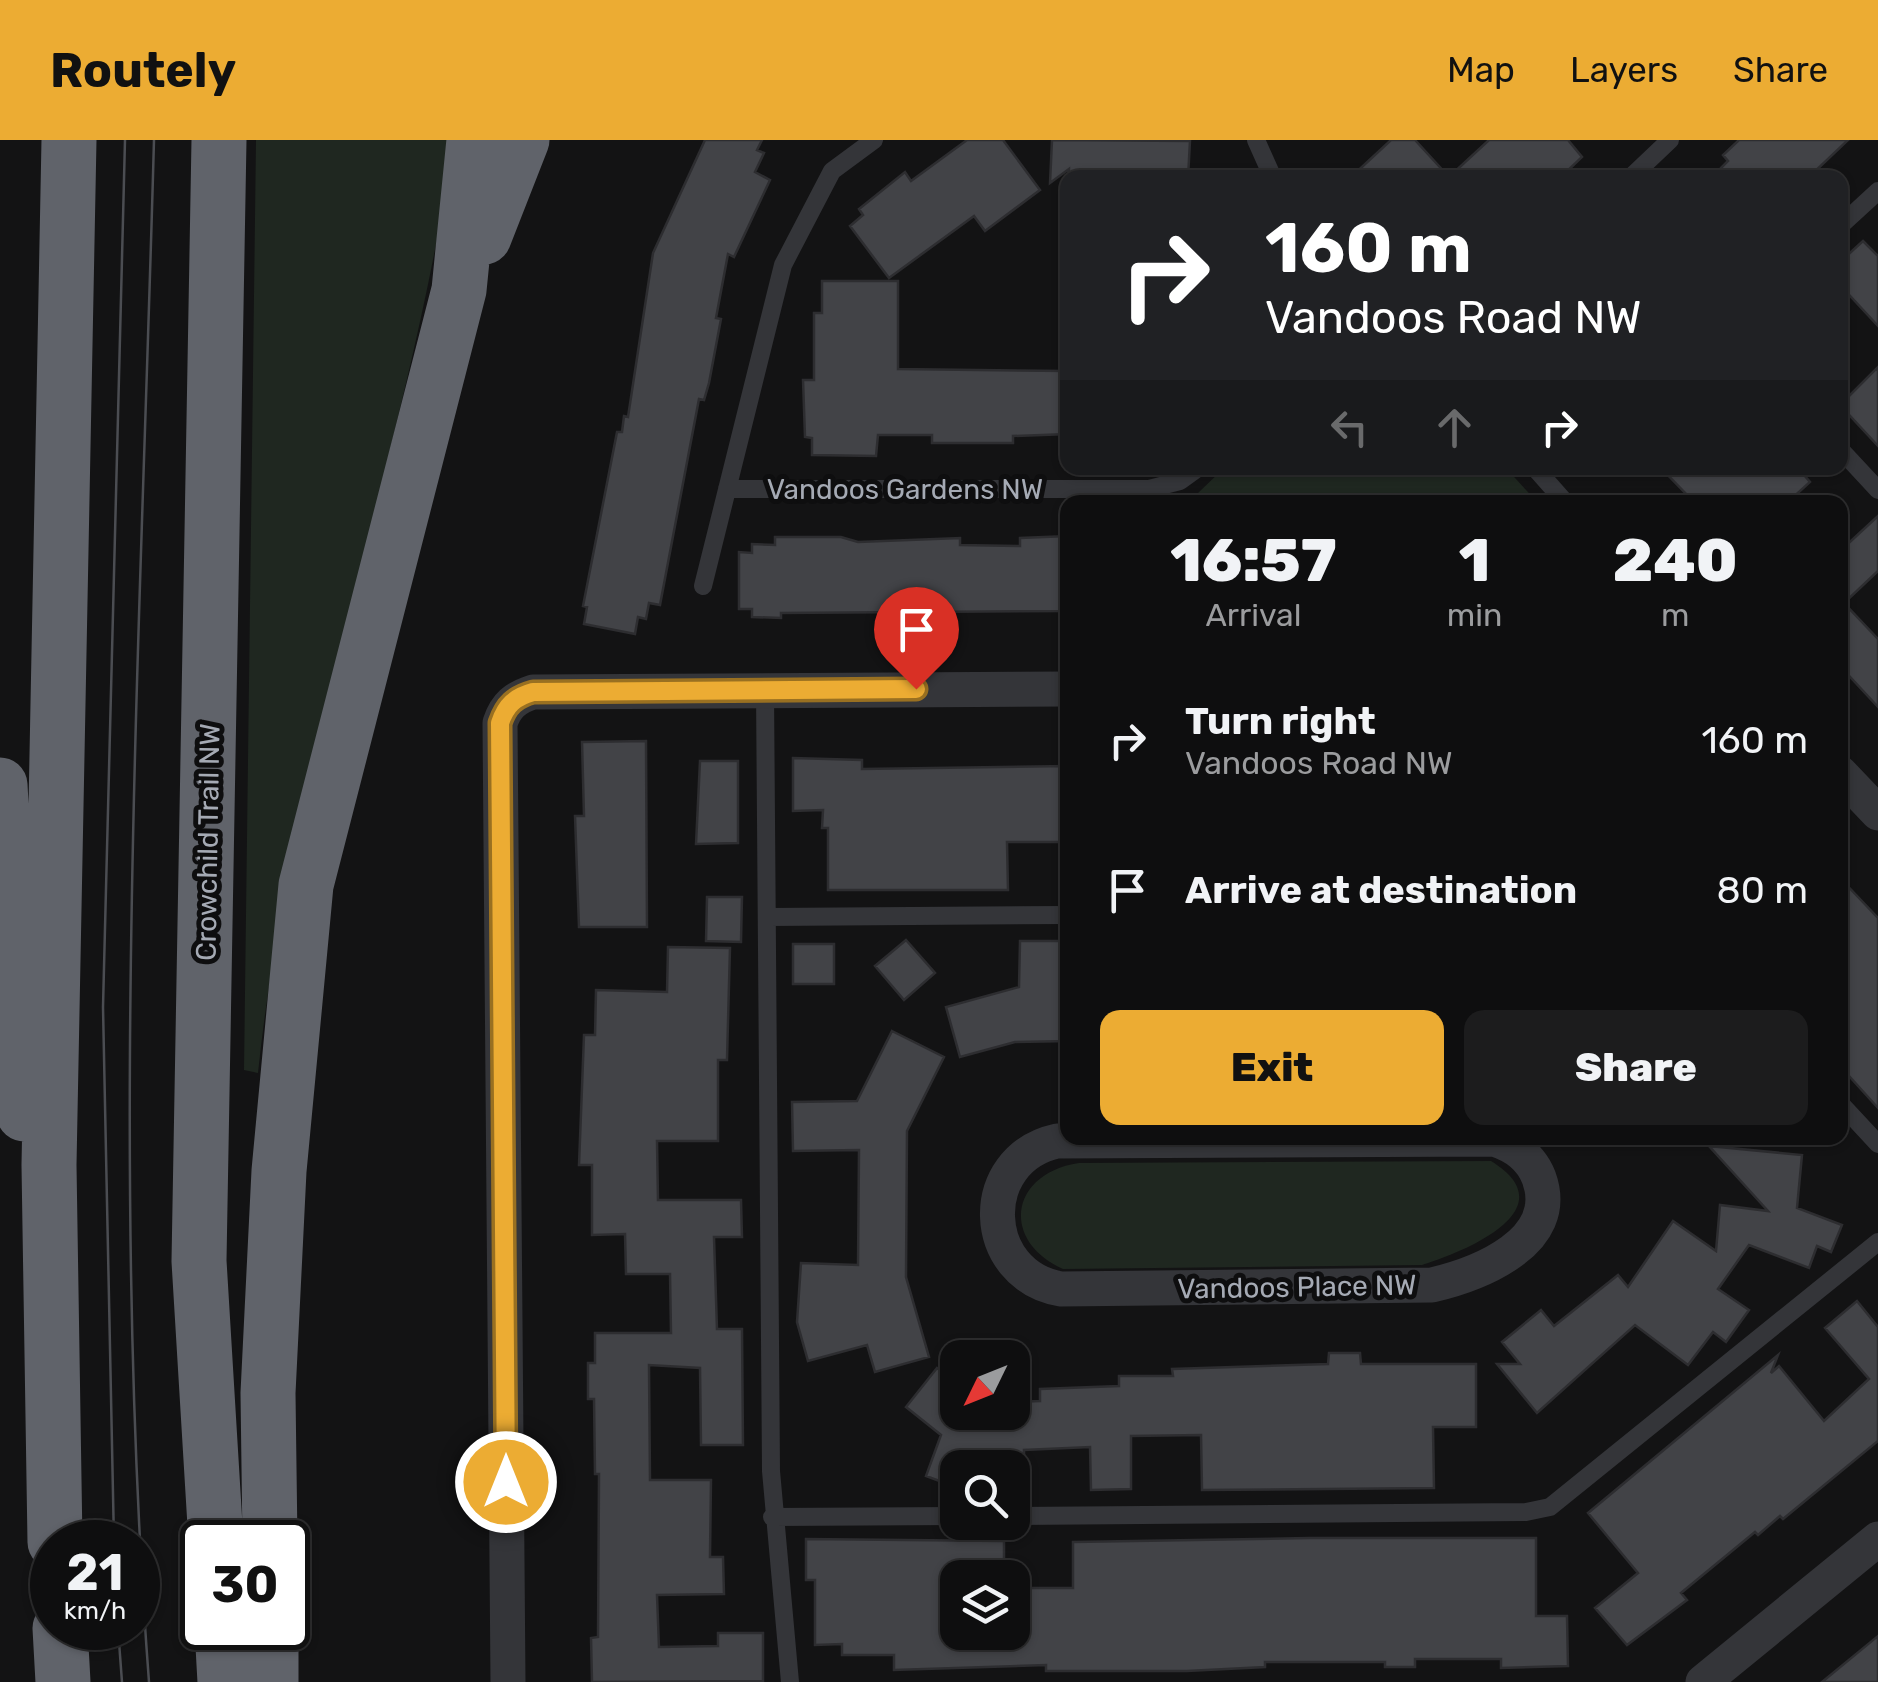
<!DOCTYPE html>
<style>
body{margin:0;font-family:Rubik,sans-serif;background:#1c1c1d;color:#f1f3f6;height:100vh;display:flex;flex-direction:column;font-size:38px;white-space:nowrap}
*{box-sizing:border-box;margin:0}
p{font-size:32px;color:#9b9c9e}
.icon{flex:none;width:55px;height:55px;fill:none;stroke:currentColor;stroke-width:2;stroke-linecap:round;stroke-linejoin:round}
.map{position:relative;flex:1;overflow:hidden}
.side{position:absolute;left:1060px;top:355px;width:788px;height:650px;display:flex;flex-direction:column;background:#0e0e0f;border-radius:20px;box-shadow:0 2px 8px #0004,0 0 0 2px #2e2e2f}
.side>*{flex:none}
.hud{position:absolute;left:1060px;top:30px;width:788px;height:305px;border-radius:20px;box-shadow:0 2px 8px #0004,0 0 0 2px #2e2e2f;background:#202124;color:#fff;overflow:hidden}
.needle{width:65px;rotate:227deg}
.tools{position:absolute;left:940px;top:1200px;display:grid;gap:20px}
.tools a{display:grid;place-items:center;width:90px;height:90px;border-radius:20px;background:#0e0e0f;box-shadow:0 2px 8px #0004,0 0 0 2px #2e2e2f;font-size:50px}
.speed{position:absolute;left:30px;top:1380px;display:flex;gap:20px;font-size:50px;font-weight:700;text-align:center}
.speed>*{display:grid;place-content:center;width:130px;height:130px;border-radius:50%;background:#0e0e0f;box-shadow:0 2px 8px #0004,0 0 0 2px #2e2e2f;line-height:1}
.speed small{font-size:25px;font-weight:400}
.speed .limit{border:5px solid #111;border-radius:15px;background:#fff;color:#111}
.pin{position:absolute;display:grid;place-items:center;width:85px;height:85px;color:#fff;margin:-102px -42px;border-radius:50% 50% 50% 0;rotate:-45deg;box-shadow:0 0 10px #0007}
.pin .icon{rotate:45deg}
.me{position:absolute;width:110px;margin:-55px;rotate:0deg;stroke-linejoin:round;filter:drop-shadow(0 0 8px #0008)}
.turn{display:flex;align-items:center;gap:35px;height:210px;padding:0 40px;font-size:45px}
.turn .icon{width:130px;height:130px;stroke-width:2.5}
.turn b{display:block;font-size:70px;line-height:85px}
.lanes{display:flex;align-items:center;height:95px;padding:0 40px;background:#0003;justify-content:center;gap:50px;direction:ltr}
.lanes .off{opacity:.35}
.eta{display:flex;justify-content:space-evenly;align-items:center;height:170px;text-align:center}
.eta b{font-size:60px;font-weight:800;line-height:70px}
.primary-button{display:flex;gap:20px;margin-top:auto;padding:20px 40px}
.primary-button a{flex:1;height:115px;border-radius:20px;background:#ecac33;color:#111;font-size:40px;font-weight:800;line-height:115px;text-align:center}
.primary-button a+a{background:#1c1c1d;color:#f1f3f6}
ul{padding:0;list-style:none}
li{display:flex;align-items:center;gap:30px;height:150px;padding:0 40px}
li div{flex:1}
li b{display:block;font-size:38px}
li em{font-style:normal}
header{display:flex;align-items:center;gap:60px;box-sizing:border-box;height:140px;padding:0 50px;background:#ecac33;color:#111}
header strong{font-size:48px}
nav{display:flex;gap:55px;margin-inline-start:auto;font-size:35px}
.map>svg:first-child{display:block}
</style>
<header>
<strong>Routely</strong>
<nav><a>Map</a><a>Layers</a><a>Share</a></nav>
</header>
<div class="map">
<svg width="1878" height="1542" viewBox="0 0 1878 1542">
<rect width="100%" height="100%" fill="#131314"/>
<path fill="#1f2720" d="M256 0H454C407 315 291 616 258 933L244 930Z
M1224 328H1506L1537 362H1135L1198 353Z
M1491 1021C1569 1069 1465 1112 1422 1125L1063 1129C999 1100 1011 1033 1079 1023Z"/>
<path fill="#424347" stroke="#2d2d30" stroke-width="2.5" d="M705 0H762L757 10 764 13 755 32 770 40 734 117 728 114 716 178 721 179 709 243 704 260 699 259 660 465 649 463 646 479 638 477 635 494 584 484 587 467 583 466 617 292H622L624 276 628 277 653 113Z
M967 0H1003L1040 50 985 91 974 76 889 138 850 86 863 75 859 69 905 32 911 41Z
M1052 0 1190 1 1188 38H1069V29L1050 43Z
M1391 0H1415L1449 37 1489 0H1568L1582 17 1560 38H1350Z
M1739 0H1848L1808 38H1711L1728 21 1723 15Z
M1863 101 1878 116V186L1840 145V122Z
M822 141H898V229L1068 231V294L1013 296V303H932V295H878L876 316 812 315V298L805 297 803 240H814V173H822Z
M1878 227V306L1840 265Z
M1661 328H1798L1810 342 1788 362H1694Z
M1878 376V431L1844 463 1878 499V567L1840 526V411Z
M1068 396V471L781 473V478L752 477V469H739V412L752 413V404L775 405V397H841L858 402 960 398V405L1020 406V398Z
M646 601 647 787H579L575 676H584L582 602Z
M793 618 862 620V629L1068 626V702H1007L1008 750H828V688H822L823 670 793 671Z
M700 621H738V703L696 704Z
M1840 738 1878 778V968L1840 926Z
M707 757H742L741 802 706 801Z
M906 800 935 833 904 860 875 826Z
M1020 801H1060V855H1068V901L1015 902 960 917 946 867 1019 847Z
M793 804H834V844H793Z
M668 807 730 808 727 920H718V1001H657L658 1060H741L742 1097H714L717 1189H742L743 1305H701L700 1228 649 1225 650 1340H711L710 1417H723L724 1454 657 1455 659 1507 718 1506V1493H763V1541L592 1542 591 1498 598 1497 599 1334H595L594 1259H588V1223H595V1193H671L670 1134H626L625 1094 592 1095V1025H579L584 895H595L596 850 667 852Z
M892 891 944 917 907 991 906 1137 929 1217 875 1232 867 1205 808 1221 797 1182 801 1123 858 1125 859 1010 793 1011 792 962 857 961Z
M1709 1006 1802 1015 1797 1068 1842 1085 1831 1112 1817 1106 1809 1128 1749 1105 1718 1149 1749 1170 1726 1202 1713 1192 1688 1225 1635 1185 1537 1273 1497 1224H1520L1502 1202 1541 1170 1554 1186 1618 1135 1628 1147 1673 1081 1716 1111 1720 1065 1768 1071Z
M1857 1161 1878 1187V1301L1783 1379 1780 1376 1758 1395 1755 1392 1681 1453 1687 1460 1627 1505 1595 1468 1638 1433 1588 1373 1778 1215 1771 1233 1779 1226 1824 1281 1869 1239 1825 1188Z
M1329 1213H1360L1361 1224H1476V1287H1433L1434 1348 1202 1350 1201 1295 1131 1296V1349L1091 1350 1090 1307 1024 1310V1328H958V1348L926 1336 941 1295 906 1267 937 1228 958 1244V1272H1012V1262L1040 1261V1249L1119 1246V1236H1173L1172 1229 1328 1224Z
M1309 1398H1536V1476H1567L1568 1526 1501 1528V1519H1415V1527H1385V1522H1265V1527L1187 1531H1046V1525L894 1530V1515H842V1504L815 1505V1440H806V1399L1004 1401V1438H958V1492H1012V1448H1073V1402Z
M1878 1496V1542H1822Z"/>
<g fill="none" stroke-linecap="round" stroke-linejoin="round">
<path stroke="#343539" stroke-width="18" d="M1256 0 1273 38
M1630 38 1670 0
M1840 86 1878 51
M1840 309 1878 350
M1535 328 1565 362
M727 349H1149L1180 341 1198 328
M703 446 783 125 832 31 874 0
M765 550 771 1331 790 1542
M768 777 1068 775
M1840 963 1878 1004
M1012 1376 1526 1372 1550 1367 1878 1102
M772 1377 958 1376"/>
<path stroke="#343539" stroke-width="35" d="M1840 633 1878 673
M1494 999C1515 1006 1531 1017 1539 1038 1562 1102 1479 1134 1432 1145L1061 1149C979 1135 975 1019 1057 1001Z
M508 1542 500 583C506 565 515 558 533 552L1068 549
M1703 1542 1878 1399"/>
<path stroke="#60636a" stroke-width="55" d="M484 97 522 0
M0 645 17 960 24 974
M55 1402 49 1025 69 0
M216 1402 199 1121 219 0
M270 1402 268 1253 279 1031 306 745 459 150 474 0
M60 1488 63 1542
M222 1488 225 1542
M271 1488V1542"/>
<path stroke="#4b4d52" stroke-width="2.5" d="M114 1402 103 867 125 0
M118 1488 122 1542
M149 1542C110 1028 140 514 154 0"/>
</g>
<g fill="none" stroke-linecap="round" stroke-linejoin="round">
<defs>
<path id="route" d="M506 1342 500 583C506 565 515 557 533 552L916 549"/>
</defs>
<use href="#route" stroke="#997021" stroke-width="25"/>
<use href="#route" stroke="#ecac33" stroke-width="18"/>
</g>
<g text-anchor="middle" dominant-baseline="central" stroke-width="10" stroke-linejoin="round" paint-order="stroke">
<g font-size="28" fill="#a5aab4" stroke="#0e0e0f">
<text x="905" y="349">Vandoos Gardens NW</text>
<text transform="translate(208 702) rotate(-89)">Crowchild Trail NW</text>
<text transform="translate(1297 1147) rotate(-1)">Vandoos Place NW</text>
</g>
</g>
</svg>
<div class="tools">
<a><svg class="needle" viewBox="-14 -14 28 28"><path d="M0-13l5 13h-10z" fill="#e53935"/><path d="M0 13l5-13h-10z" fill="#9b9c9e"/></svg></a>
<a><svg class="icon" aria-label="search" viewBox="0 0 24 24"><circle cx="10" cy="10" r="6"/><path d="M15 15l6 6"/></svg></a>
<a><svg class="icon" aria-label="layers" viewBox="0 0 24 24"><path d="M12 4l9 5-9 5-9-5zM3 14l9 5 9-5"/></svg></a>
</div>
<div class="speed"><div>21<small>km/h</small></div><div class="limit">30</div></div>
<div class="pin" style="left:916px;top:549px;background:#d93025"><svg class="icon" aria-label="arrive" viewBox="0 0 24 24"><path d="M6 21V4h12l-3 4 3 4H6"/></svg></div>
<svg class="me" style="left:506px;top:1342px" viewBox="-20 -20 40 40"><circle r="17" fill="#ecac33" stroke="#fff" stroke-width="3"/><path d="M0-11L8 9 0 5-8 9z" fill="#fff"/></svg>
<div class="hud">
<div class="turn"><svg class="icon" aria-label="right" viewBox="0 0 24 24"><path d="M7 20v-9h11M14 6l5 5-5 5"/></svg><div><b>160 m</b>Vandoos Road NW</div></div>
<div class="lanes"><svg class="icon off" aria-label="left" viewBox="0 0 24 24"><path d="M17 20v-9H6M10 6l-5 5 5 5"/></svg><svg class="icon off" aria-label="ahead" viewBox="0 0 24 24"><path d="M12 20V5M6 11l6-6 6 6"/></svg><svg class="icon" aria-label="right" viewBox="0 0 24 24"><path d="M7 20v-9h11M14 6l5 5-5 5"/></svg></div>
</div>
<section class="side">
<div class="eta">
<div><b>16:57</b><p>Arrival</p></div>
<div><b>1</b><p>min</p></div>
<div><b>240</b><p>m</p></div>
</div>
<ul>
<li><svg class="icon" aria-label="right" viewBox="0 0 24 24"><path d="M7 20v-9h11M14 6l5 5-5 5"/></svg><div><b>Turn right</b><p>Vandoos Road NW</p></div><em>160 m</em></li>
<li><svg class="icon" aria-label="arrive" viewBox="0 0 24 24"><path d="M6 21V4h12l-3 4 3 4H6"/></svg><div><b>Arrive at destination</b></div><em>80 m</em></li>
</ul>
<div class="primary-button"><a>Exit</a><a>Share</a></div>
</section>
</div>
